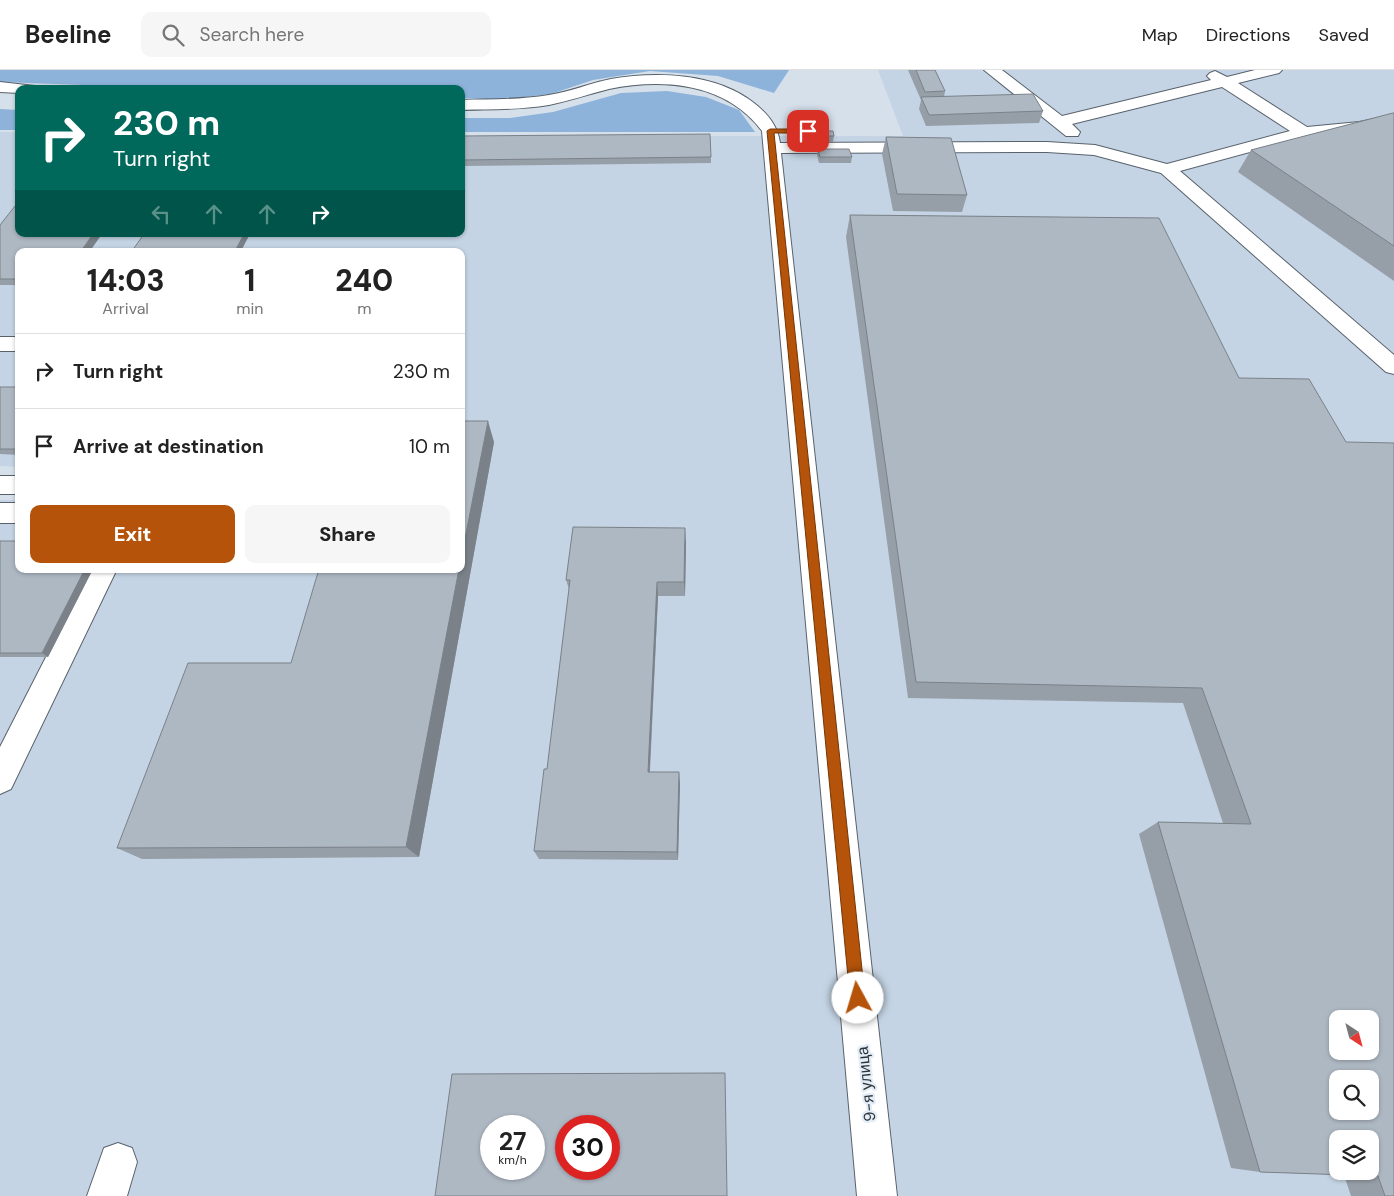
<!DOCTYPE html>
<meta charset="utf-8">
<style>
body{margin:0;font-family:"DM Sans",sans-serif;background:#f6f6f6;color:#222;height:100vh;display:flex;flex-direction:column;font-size:19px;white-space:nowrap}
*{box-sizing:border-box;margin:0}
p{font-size:16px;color:#767676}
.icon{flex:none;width:28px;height:28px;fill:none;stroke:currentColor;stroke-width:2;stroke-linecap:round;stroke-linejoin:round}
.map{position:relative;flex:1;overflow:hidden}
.details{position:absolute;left:15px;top:178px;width:450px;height:325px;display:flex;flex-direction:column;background:#fff;border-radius:10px;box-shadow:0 1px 4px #0004}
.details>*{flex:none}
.banner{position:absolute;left:15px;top:15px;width:450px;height:152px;border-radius:10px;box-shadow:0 1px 4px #0004;background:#00695c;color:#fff;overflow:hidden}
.needle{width:32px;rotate:144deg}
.buttons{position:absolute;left:1329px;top:940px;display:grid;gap:10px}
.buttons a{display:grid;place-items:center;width:50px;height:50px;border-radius:10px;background:#fff;box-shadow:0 1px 4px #0004;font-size:25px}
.speed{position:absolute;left:480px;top:1045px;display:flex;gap:10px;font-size:25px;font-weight:700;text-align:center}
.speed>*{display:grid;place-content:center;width:65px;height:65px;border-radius:50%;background:#fff;box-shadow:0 1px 4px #0004;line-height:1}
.speed small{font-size:12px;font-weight:400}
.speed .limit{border:8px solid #d22;background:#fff;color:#111}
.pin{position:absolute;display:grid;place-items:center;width:42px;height:42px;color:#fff;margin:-21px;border-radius:10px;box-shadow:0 2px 8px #0006}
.me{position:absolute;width:55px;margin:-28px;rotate:354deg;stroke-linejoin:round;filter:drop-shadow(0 0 4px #0008)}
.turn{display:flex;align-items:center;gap:18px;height:105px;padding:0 15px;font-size:22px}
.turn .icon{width:65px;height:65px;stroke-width:2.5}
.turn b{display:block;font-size:35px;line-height:42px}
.lanes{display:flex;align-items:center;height:48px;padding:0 15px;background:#0003;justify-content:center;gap:25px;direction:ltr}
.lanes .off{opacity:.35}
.eta{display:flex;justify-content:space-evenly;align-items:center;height:85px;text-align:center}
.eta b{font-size:30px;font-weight:800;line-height:35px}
.primary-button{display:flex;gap:10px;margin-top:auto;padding:10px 15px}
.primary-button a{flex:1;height:58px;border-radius:10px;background:#b45309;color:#fff;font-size:20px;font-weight:800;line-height:58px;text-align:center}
.primary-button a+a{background:#f6f6f6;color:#222}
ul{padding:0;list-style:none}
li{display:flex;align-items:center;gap:15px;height:75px;padding:0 15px;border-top:1px solid #e0e0e0}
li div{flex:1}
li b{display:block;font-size:19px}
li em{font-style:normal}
header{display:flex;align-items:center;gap:30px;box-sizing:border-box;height:70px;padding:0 25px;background:#fff;border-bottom:1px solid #e0e0e0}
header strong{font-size:24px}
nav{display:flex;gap:28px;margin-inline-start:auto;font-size:18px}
.search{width:350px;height:45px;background:#f6f6f6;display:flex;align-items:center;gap:12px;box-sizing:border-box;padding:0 18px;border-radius:10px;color:#767676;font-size:19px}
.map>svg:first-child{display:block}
</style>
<header>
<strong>Beeline</strong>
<div class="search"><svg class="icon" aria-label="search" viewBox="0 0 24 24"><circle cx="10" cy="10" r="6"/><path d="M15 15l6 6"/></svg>Search here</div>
<nav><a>Map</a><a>Directions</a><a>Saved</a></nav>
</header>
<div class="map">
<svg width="1394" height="1126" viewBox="0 0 1394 1126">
<rect width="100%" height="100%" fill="#d5e0eb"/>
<path fill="#c4d4e4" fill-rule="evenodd" d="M878 0H1394V1126H0V430H19V499H461V181H19V397L0 396V62H19V164H461V66H903ZM1338 949H1370V981H1338ZM1338 1009H1370V1041H1338ZM491 1056H534V1099H491ZM566 1056H609V1099H566ZM1338 1069H1370V1101H1338Z"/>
<path fill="#8eb3da" d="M0 0H789L774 23 718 6 650 1 593 10 551 24 497 30 461 28V19H196L0 12Z
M667 21 706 27 739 40 755 62H461V48H510L553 42 621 23Z
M0 39 19 40V60H0Z"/>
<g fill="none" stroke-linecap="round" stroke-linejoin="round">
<defs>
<path id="minor" d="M984 0H1002L1062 46 1211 10 1207 6 1210 3 1215 1 1227 7 1255 0H1282L1279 3 1238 13 1307 57 1359 52 1394 45V55L1359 62 1305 67 1180 101 1394 285V304L1386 302 1161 103 1094 85 1047 82 781 83 897 1126H857L762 61C726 13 664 8 609 19 589 24 569 31 549 35 520 40 490 39 461 40V30C490 29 520 30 549 25 570 22 590 13 611 9 657 1 716 3 754 33 767 43 778 56 780 73L1047 72 1095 75 1167 94 1290 61 1222 17 1072 54 1080 62 1078 66H1066Z
M0 12 35 16 37 19H19V23L0 22Z
M0 267H19V281H0Z
M0 406H19V424H0Z
M0 433H19V453H0Z
M91 499H117L11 719 0 724V677Z
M118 1073 132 1078 137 1092 127 1126H87L104 1078Z"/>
</defs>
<use href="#minor" stroke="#59626c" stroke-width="2"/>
<use href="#minor" fill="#fff" fill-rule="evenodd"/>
</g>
<path fill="#969ea8" d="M908 0H935L945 21 944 27 1043 41 1039 53 926 56 919 39 921 30Z
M1394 43V211L1238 102 1251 80Z
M811 61 834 66 833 72H811L810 67Z
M461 66 711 87V93L461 96Z
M886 67 967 125 962 142 893 141 882 84Z
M818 79 852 87 851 93H819L817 85Z
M850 145 1159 148 1394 1126H1351L1344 1105 1260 1102 1231 1098 1139 764 1158 752 1223 753 1183 633 908 628 846 167Z
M0 155 19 181V215H0Z
M0 317H19V385L0 384Z
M494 372 419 787 142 789 117 778 291 593Z
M0 471 19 499H93L48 587H0Z
M686 473 685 526H658L650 702 680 713 678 790 539 789 534 781 547 699 569 519 566 510Z"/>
<path fill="#7a8188" d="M93 164H102L90 181H81Z
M244 164H250L241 181H235Z
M488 351 494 372 419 787 406 777 459 499H461V489Z
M685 458 686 473 685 526 684 512Z
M85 499H93L48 587 42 583Z
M657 512 658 526 649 712 648 702Z
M679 702 680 713 678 790 677 782Z"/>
<path fill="#aeb8c3" stroke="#7a8188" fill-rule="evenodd" d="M916 0H935L945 21 925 22Z
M1033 24 1043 41 929 45 921 27Z
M1393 43H1394V176L1251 80Z
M811 61H833L834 66H811Z
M710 64 711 87 461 90V66Z
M886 67 951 68 967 125 897 124Z
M818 79H849L852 87H820Z
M19 131V164H93L81 181H19V209H0V155Z
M850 145 1159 148 1239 308 1309 309 1346 372 1394 373V1126H1385L1378 1106 1260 1102 1158 752 1251 754 1202 618 916 612ZM1338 949H1370V981H1338ZM1338 1009H1370V1041H1338ZM1338 1069H1370V1101H1338Z
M144 164H244L235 181H132Z
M0 317H19V379H0Z
M461 351H488L461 489Z
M573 457 685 458 684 512H657L648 702H679L677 782 534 781 544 699H547L570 510H566Z
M0 471H19V499H85L42 583H0Z
M319 499H459L406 777 117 778 188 593H291Z
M725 1003 727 1126H435L452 1004ZM491 1056H534V1099H491ZM566 1056H609V1099H566Z"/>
<path fill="#b45309" stroke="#753606" d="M808 59 811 61 810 63H774L865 928 863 934 858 936 852 934 850 928 767 61 770 59Z"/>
<g text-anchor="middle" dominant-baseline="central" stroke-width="4.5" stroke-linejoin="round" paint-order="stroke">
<g font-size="16" fill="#2f3337" stroke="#e3edf8">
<text transform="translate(866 1014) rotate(-96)">9-я улица</text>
</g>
</g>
</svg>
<div class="buttons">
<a><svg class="needle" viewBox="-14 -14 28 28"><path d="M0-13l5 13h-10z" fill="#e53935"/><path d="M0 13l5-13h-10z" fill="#767676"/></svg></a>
<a><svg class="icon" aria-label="search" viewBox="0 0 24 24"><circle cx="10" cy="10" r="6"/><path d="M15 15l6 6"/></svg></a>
<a><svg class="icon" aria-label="layers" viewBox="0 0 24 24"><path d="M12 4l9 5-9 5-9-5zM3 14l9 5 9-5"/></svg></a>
</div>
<div class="speed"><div>27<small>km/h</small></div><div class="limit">30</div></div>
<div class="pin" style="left:808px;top:61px;background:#d93025"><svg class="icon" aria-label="arrive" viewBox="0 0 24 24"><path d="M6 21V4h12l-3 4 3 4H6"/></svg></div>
<svg class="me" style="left:858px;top:928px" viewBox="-20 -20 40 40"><circle r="19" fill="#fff"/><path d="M0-13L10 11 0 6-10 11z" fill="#b45309"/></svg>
<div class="banner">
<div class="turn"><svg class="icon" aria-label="right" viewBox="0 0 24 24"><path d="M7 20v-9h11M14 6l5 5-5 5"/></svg><div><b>230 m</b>Turn right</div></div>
<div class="lanes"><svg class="icon off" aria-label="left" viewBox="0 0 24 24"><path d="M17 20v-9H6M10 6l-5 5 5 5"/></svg><svg class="icon off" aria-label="ahead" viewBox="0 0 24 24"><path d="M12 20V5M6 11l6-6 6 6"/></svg><svg class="icon off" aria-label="ahead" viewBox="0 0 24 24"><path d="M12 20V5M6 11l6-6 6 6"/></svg><svg class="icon" aria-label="right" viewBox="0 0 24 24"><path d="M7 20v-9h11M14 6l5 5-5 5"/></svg></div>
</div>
<section class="details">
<div class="eta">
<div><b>14:03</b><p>Arrival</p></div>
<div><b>1</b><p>min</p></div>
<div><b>240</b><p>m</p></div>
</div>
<ul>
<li><svg class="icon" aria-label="right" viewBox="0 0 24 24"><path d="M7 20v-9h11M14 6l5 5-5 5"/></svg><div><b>Turn right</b></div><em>230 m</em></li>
<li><svg class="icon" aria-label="arrive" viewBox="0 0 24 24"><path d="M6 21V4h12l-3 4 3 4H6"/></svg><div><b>Arrive at destination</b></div><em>10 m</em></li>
</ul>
<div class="primary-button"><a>Exit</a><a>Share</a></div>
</section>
</div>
